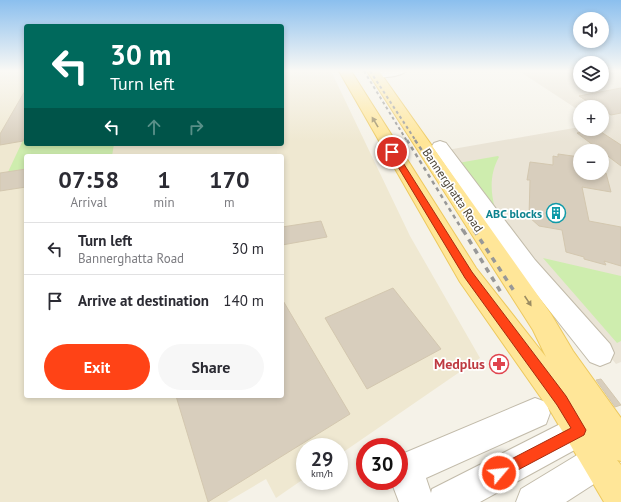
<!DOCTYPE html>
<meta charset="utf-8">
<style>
body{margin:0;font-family:"PT Sans",sans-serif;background:#f7f7f7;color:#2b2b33;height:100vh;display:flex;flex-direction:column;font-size:15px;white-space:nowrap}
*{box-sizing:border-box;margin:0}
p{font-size:13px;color:#7c7c81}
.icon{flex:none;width:22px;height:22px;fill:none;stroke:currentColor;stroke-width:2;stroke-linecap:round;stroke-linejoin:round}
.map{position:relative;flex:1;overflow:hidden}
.drawer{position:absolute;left:24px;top:154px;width:260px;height:244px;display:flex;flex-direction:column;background:#fff;border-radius:4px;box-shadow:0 2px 6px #0003}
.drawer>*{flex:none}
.guide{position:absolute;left:24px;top:24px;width:260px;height:122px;border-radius:4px;box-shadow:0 2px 6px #0003;background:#00695c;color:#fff;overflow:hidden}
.buttons{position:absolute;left:573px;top:12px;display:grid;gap:8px}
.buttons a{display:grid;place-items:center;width:36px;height:36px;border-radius:50%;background:#fff;box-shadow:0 2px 6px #0003;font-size:20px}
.speed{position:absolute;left:296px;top:438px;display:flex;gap:8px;font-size:20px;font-weight:700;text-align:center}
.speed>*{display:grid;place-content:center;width:52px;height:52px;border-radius:50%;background:#fff;box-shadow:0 2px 6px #0003;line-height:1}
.speed small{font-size:10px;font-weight:400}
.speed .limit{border:6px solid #d22;background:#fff;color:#111}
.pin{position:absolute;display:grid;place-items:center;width:34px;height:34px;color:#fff;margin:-17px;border:2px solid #fff;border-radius:50%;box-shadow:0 1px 4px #0007}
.me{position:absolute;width:44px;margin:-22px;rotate:62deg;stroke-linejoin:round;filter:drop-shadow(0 0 3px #0008)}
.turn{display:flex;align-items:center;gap:14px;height:84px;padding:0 20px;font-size:18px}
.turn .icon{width:52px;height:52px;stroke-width:2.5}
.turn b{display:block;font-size:28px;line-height:34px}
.lanes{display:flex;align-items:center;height:38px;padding:0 20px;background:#0003;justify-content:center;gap:20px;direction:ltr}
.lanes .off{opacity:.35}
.eta{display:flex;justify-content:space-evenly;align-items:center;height:68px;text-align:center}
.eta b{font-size:24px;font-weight:600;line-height:28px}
.primary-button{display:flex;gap:8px;margin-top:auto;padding:8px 20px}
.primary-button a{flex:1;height:46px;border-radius:24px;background:#ff4316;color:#fff;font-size:16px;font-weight:600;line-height:46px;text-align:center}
.primary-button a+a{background:#f7f7f7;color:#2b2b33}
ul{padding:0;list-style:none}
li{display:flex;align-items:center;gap:12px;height:52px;padding:0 20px;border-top:1px solid #e1e1e2}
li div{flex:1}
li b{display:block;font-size:15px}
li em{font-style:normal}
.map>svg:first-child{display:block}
</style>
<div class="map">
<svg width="621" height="502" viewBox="0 0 621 502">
<rect width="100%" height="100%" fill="#f5f2e8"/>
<path fill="#eae4d6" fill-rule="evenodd" d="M519 71H580V85H602V71H621V362L616 364 511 236 447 150 580 127V129H602V107H580V111ZM580 151H602V173H580Z"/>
<path fill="#efe8d1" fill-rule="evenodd" d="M0 71H26V144H282V71H331L410 236 480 358 339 455V447H305V478L276 498 266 479 227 502H0ZM26 156H282V396H26Z"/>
<path fill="#ceedae" d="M24 138H26V144H114L112 156H26V169L8 172Z
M498 156 499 157C490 173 490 191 495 208L458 163Z
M543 258 621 276V341L617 343Z"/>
<path fill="#d8cebd" stroke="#d3c7af" d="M621 88V113L611 115 602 110V107H597L579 96Z
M26 89V135L23 141 0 145V134Z
M598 130 621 145V166L577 133Z
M558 154 580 157V173H606L611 192 582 187 589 221 621 227V266L604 261 606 265 584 259V257L566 252 562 230 539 226 529 217 530 180H527L530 162 553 165V156L558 157Z
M26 169V187L0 191V173Z
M321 221 327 237 282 245V227Z
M393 288 441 349 367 389 325 318Z
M282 299 350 414 208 502 176 396H282Z
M601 379 621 405 615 407 596 380Z"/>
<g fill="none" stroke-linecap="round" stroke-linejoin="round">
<defs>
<path id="minor" d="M371 71H406C401 77 373 80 369 74Z
M440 141 446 143 535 260 610 344 614 353 610 362 600 366 590 362 519 272 432 146 434 143Z
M535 398 546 402 550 413 546 424 426 478 431 493 432 489 580 414 591 419 596 430 591 441 480 502H399L391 481H399V458L402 454Z
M599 444 611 449 616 461 611 473 566 502H516L521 489 587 449Z"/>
<path id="major" d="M339 71H351L476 268 546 357 533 330 367 71H379L551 314 573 351 621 418V461L617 460 621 465V502H604L551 412 460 282Z"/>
</defs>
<use href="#minor" stroke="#c2bbaa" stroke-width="2"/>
<use href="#major" stroke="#edc95e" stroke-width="2"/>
<use href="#minor" fill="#fff" fill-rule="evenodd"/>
<use href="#major" fill="#ffe698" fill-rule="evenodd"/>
<path stroke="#989898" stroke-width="2" stroke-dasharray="3 3" stroke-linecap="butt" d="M364 71 407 141
M370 71 416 141"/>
<path stroke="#989898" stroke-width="2.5" stroke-dasharray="4 4" stroke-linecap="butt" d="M407 140 463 231
M415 140 475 231"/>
<path stroke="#989898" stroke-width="3.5" stroke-dasharray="5.5 5.5" stroke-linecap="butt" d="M463 230 502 294
M474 230 514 291"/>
</g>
<defs><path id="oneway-solid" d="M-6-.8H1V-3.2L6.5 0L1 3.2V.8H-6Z"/></defs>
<g fill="#9b8c62">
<use href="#oneway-solid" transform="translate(375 122) rotate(-121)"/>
<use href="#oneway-solid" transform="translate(528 301) rotate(56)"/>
</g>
<linearGradient id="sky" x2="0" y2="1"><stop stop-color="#8bbfee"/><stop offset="0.5" stop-color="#faf9f5"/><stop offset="1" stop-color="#faf9f5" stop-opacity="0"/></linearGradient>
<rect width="621" height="142" fill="url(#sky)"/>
<path fill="#ff4316" stroke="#a62c0e" d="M390 150H395L472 272 566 396 586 430 584 435 499 480 494 478 492 473 494 468 571 428 557 405 465 278 389 152Z"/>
<defs>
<symbol id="building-ring" viewBox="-11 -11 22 22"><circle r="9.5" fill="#fff" stroke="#0f9aa8" stroke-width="1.5"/><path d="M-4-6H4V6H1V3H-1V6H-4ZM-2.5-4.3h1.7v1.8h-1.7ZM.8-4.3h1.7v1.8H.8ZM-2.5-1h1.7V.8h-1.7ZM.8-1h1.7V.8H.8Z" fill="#0f9aa8"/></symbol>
<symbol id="pharmacy-ring" viewBox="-11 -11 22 22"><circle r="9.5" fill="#fff" stroke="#e0444e" stroke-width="1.5"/><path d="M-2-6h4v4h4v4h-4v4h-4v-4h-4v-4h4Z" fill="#e0444e"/></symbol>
</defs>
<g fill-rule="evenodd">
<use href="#building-ring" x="545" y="202" width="22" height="22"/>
<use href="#pharmacy-ring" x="488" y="353" width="22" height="22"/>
</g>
<g text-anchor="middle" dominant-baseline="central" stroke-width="3.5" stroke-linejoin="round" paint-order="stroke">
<g font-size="12" fill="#4a4336" stroke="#fff">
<text transform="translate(453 190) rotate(56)">Bannerghatta Road</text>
</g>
<g font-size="12" font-weight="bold" fill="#0d838f" stroke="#fff" text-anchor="end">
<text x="542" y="213">ABC blocks</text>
</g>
<g font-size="14" font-weight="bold" fill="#be3a42" stroke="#fff" text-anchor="end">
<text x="485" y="364">Medplus</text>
</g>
</g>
</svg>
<div class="buttons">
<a><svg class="icon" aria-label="sound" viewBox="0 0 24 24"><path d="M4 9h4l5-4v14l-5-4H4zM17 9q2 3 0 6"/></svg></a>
<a><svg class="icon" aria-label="layers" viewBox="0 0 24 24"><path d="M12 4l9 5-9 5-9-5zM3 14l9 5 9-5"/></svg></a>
<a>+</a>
<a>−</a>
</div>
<div class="speed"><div>29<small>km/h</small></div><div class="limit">30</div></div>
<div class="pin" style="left:392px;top:152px;background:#d93025"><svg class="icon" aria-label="arrive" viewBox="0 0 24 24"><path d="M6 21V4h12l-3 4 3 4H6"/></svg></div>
<svg class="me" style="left:499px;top:473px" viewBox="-20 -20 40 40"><circle r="17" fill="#ff4316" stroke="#fff" stroke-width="3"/><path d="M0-11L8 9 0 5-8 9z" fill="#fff"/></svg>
<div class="guide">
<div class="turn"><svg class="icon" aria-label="left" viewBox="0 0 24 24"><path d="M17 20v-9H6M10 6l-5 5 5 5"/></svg><div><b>30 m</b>Turn left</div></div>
<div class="lanes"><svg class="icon" aria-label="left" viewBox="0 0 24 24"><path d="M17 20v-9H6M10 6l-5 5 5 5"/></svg><svg class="icon off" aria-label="ahead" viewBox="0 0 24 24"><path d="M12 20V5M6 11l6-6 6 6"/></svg><svg class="icon off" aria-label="right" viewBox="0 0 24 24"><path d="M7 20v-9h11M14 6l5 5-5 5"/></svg></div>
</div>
<section class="drawer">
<div class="eta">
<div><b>07:58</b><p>Arrival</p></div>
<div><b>1</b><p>min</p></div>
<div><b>170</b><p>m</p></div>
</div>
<ul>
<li><svg class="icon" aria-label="left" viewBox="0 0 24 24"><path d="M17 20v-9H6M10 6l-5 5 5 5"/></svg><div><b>Turn left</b><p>Bannerghatta Road</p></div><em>30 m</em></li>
<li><svg class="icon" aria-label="arrive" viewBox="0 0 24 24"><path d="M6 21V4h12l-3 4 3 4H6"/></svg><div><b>Arrive at destination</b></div><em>140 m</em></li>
</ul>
<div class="primary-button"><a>Exit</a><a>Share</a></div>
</section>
</div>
